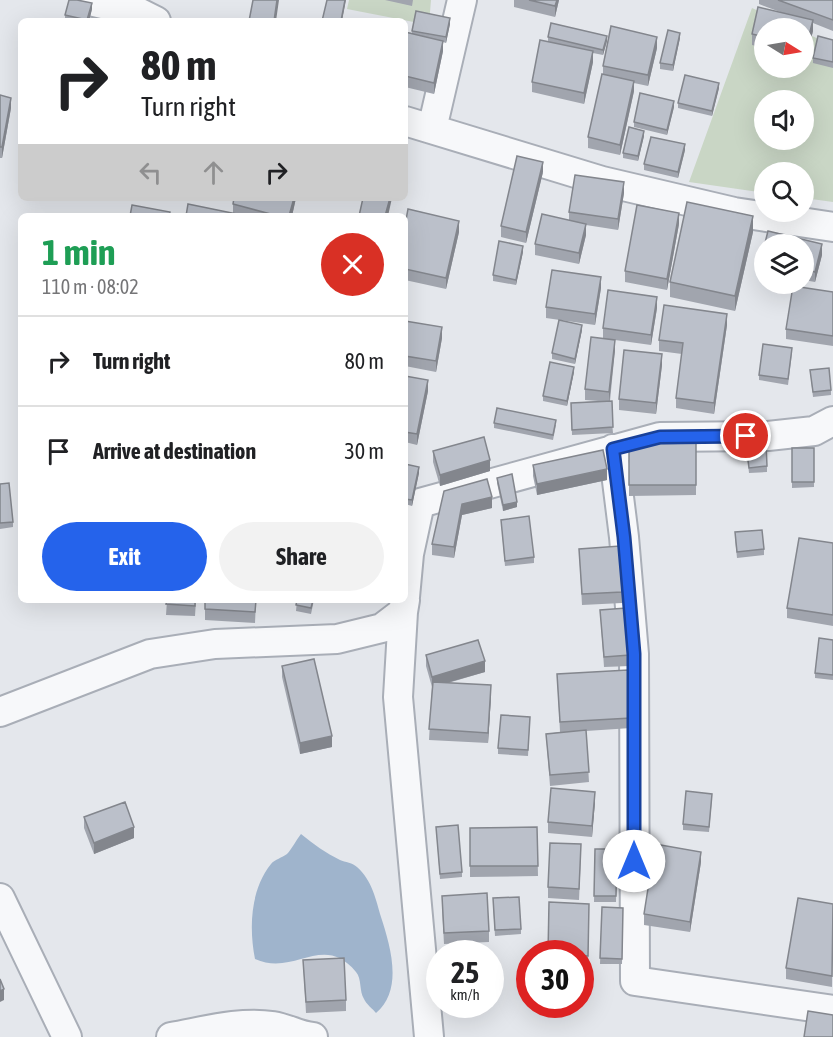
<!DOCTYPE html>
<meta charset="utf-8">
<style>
body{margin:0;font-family:"Asap Condensed",sans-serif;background:#f2f2f2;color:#202124;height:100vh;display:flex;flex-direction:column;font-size:22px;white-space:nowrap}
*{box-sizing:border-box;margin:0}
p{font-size:20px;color:#757577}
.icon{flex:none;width:33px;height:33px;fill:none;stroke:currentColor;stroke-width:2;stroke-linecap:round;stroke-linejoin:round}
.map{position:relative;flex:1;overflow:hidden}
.sheet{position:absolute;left:18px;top:213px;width:390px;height:390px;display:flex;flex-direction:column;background:#fff;border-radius:9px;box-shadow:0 6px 24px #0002}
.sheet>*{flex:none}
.top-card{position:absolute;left:18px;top:18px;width:390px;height:183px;border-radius:9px;box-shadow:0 6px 24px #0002;background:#fff;color:#202124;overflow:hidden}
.needle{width:39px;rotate:101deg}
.fabs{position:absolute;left:754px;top:18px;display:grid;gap:12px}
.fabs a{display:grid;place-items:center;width:60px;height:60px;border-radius:50%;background:#fff;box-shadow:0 6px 24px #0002;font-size:30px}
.speed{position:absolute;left:426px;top:940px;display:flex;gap:12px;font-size:30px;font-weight:700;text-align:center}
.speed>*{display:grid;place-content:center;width:78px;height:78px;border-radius:50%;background:#fff;box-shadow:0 6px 24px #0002;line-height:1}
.speed small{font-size:15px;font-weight:400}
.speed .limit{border:9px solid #d22;background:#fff;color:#111}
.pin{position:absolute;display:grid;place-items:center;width:51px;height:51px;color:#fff;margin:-26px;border:3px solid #fff;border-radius:50%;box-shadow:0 2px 6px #0007}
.me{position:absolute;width:66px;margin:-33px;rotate:0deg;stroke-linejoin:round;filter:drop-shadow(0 0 4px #0008)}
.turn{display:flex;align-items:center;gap:21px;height:126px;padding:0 24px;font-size:27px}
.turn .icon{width:78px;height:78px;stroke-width:2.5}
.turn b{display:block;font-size:42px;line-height:51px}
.lanes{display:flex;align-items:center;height:57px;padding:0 24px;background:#0003;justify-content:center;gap:30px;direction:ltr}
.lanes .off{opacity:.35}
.round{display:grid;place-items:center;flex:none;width:63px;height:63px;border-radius:32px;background:#f2f2f2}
.summary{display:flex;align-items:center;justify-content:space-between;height:102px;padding:0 24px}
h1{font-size:36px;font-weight:700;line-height:45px;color:#1e9e55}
.action{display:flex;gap:12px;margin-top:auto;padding:12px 24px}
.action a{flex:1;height:69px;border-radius:36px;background:#2563eb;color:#fff;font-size:24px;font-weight:700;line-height:69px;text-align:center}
.action a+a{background:#f2f2f2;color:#202124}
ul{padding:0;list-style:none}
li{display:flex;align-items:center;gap:18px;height:90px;padding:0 24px;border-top:2px solid #e0e0e0}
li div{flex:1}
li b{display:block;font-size:22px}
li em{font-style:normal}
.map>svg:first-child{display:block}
</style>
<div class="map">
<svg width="833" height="1037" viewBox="0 0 833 1037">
<rect width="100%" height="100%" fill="#e4e7ec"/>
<path fill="#c9d6c5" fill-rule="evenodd" d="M349 0H431L429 25 347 9Z
M752 8 796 28H765V68H804V32L833 46V202L804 198V172H765V193L689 182ZM765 100H804V140H765Z"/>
<path fill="#9fb4cc" d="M301 834C313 844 326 853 340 860 345 862 353 863 357 867 372 880 376 900 381 917 390 945 404 990 376 1013 373 1009 366 1004 364 999 359 991 362 979 356 972 323 932 295 977 255 959 249 929 250 890 271 864 275 859 282 858 287 854 292 849 296 840 301 834Z"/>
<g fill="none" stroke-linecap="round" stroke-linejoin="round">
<defs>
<path id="street" d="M85 0 140 13 156 21
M405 121 602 181 734 212 833 227
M432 129 462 0
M613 449 624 537 634 654 635 981 833 1010
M405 597 409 554 420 503 660 437 768 436 814 431 833 421
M403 612 398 697 429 1037
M0 712 150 654 215 644 337 639 382 628 403 612 405 600
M0 898 67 1037
M171 1037C205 1031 239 1021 273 1026 287 1028 299 1036 313 1037"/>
</defs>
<use href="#street" stroke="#a9aeb7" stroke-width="32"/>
<use href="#street" stroke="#f7f8fa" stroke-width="28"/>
</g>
<path fill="#a1a5ae" d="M385 0H413L412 6Z
M514 0H559L555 17 514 7Z
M759 0H833V31L813 23V31L806 58 804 57V28H765V48L752 45V34L783 13 759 4Z
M92 9 89 21H69L65 20V15Z
M450 24 446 43 443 42V51L434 94 405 87V32L412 33V31Z
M548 37 607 41 603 55 593 53V62L584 104 532 92V82L548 42Z
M680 38 673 71 660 69V63Z
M833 40V68L813 63V58Z
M657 48 648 86 634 83V91L620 155 588 148V137L603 74V66Z
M719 88 712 116 678 108V103Z
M0 95 11 108 2 158H0Z
M674 107 667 135 634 127V122Z
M644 136 638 161 623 158V153Z
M685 150 678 178 644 170V164Z
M543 172 526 243 501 237V226Z
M624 193 618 230 586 225V235L579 264 535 255V244L569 220V212Z
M234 198H296L292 216H186L233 213V204Z
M679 224 667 290 625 282V271Z
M405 225 459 232 446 289 405 280Z
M768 231 822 244V255L815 282 804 280V244H765V270L761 269V259Z
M753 232 735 311 670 297V282Z
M523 252 516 285 493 281V275Z
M601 288 595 325 546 318V307Z
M833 292V346L786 339V329Z
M657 308 651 345 615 340V350L610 401 613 433 572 435 571 403 598 401 585 400V389L603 338V328Z
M405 321 442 338 436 372 405 366Z
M727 325 714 414 676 408V398L682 354 659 351V340Z
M582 330 575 364 552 359V353Z
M792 353 788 385 759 380V375Z
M662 365 656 414 619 410V399Z
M810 370 831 390V395L813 397Z
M574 372 567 406 543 401V396Z
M405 376 428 391 417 445 405 442Z
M494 423 556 425 553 440 494 428Z
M696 443V495L629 496V444Z
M746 445 767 466V472L749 473Z
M792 448H814V487L792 488Z
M433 451 490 471 440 486 433 462Z
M405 464 419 473 412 506 405 504Z
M533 465 607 480 537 495 533 476Z
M497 478 517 507 503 511 497 483Z
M0 484 13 522V527L0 529Z
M444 491 492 508 462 515 454 558 432 555V544Z
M501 520 534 557V563L505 566Z
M735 538 764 549V555L737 558Z
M833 543V626L787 618V608Z
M579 549 622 592V603L582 605Z
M167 600H196L195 616 166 615Z
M205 600H256L255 623 205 620Z
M297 600H314L311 614 296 611Z
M600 610 630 655V666L604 667Z
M833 640V680L815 678V673Z
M426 655 485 672 448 683 491 696 488 743 429 740 432 687 426 666Z
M282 666 332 747 300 754 282 677Z
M557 674 631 718V728L586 731 589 782 550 786 546 734 560 732Z
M530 717 528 756 498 754V748Z
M712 799 709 832 683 830V824Z
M595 802 592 837 548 833V822Z
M84 817 134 838 94 854 84 828Z
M436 827 462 872V877L440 879Z
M537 827 538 876 470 877V828Z
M595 849H617L616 902H594Z
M581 855 579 900 548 898V887Z
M701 862 690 932 644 925V914Z
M493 904 521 929V934L495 936Z
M589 904 588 966H580V954Z
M833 904 832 987 786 979V968Z
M442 907 489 931V942L444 944Z
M602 907 623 908 622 964H600Z
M303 960 346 1000V1011L306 1013Z"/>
<path fill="#83868d" d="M277 0H279L276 21H274Z
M345 0H346L342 21H341Z
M557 0H559L555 17V6Z
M92 3V9L89 21H87Z
M450 18V24L446 43V37Z
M813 20V31L806 58V47Z
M680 33V38L673 71V65Z
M607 36V41L603 55V50Z
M657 37V48L648 86V75Z
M443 41V51L434 94V83Z
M593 51V62L584 104V93Z
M634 81V91L620 155V145Z
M719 83V88L712 116V111Z
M11 98V108L2 158V147Z
M674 101V107L667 135V130Z
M644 131V136L638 161V156Z
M685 144V150L678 178V172Z
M543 162V172L526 243V232Z
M624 182V193L618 230V219Z
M294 198H296L292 216H289Z
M390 198H392L388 216H385Z
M679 213V224L667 290V279Z
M753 216V232L735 311V296Z
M459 221V232L446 289V278Z
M586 224V235L579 264V253Z
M822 244V255L815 282V272Z
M523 246V252L516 285V280Z
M601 277V288L595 325V314Z
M657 297V308L651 345V335Z
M727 314V325L714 414V403Z
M582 325V330L575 364V359Z
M442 327V338L436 372V361Z
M615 340V350L609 403V392Z
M662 354V365L656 414V403Z
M574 367V372L567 406V401Z
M428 380V391L417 445V434Z
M490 460V471L440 486V475Z
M419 467V473L412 506V500Z
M607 469V480L537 495V484Z
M492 497V508L462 515 454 558V547L462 504Z
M517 502V507L503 511V505Z
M485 661V672L432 687V677Z
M491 685V696L488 743V733Z
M332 736V747L300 754V743Z
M595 792V802L592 837V826Z
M134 827V838L94 854V843Z
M701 852V862L690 932V922Z
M4 989V1000L0 1002V991Z"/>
<path fill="#bbc0ca" stroke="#83868d" stroke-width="1.5" d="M69 0H77L92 3 87 20 65 15Z
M253 0H277L274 21H249Z
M327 0H345L341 21H322Z
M529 0H557L555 6Z
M778 0H833V20Z
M758 7 813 20 806 47H804V28H765V37L752 34Z
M416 11 450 18 446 37 412 31Z
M551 23 607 36 603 50 548 37Z
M611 26 657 37 648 75 603 66Z
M668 30 680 33 673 65 660 63Z
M405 32 443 41 434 83 405 76Z
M818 36 833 40V62L813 58Z
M540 40 593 51 584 93 532 82Z
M602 74 634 81 620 145 588 137Z
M685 75 719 83 712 111 678 103Z
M640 93 674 101 667 130 634 122Z
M0 95 11 98 2 147H0Z
M629 127 644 131 638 156 623 153Z
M651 137 685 144 678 172 644 164Z
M517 156 543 162 526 232 501 226Z
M575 175 624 182 618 219 569 212Z
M234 198H294L289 216H278L233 204Z
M363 198H390L385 216H359Z
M687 202 753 216 735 296 670 282Z
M188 204 237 214 236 216H186Z
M132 205 170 212 169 216H130Z
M637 205 679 213 667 279 625 271Z
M408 209 459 221 446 278 405 269V225Z
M542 214 586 224 579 253 535 244Z
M768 231 822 244 815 272 804 269V244H765V260L761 259Z
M499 241 523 246 516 280 493 275Z
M552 270 601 277 595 314 546 307Z
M793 286 833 292V336L786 329Z
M608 290 657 297 651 335 603 328Z
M664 305 727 314 714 403 676 398 683 343 659 340Z
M559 320 582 325 575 359 552 353Z
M405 321 442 327 436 361 405 356Z
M591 337 615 340 609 392 585 389Z
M763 344 792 348 788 379 759 375Z
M624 350 662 354 656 403 619 399Z
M550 362 574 367 567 401 543 396Z
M829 368 831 390 813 392 810 370Z
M405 376 428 380 417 434 405 432Z
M612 401 613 427 572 430 571 403Z
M497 408 556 420 553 435 494 423Z
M484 437 490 460 440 475 433 451Z
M696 443V485H629V444Z
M766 443 767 466 749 468 746 445Z
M792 448H814V482H792Z
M603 450 607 469 537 484 533 465Z
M405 464 419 467 412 500 405 499Z
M512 474 517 502 503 505 497 478Z
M487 479 492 497 462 504 454 547 432 544 444 491Z
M9 483 13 522 0 523V484Z
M20 483H21V517Z
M529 516 534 557 505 561 501 520Z
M762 530 764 549 737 552 735 532Z
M799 538 833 543V615L787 608Z
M620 546 622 592 582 594 579 549Z
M167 600H195V606L166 604Z
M205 600H256L255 612 205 609Z
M297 600H313L311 608 296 605Z
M626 608 630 655 604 657 600 610Z
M819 638 833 640V675L815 673Z
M478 640 485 661 432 677 426 655Z
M314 659 332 736 300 743 282 666Z
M628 670 631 718 560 722 557 674Z
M433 682 491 685 488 733 429 729Z
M501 715 530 717 528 750 498 748Z
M586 730 589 772 550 775 546 734Z
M551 788 595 792 592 826 548 822Z
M686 791 712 794 709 827 683 824Z
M125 802 134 827 94 843 84 817Z
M458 825 462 872 440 874 436 827Z
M537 827 538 866H470V828Z
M550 843 581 844 579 889 548 887Z
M655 844 701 852 690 922 644 914Z
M595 849H617L616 896H594Z
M487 893 489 931 444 933 442 896Z
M519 897 521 929 495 930 493 898Z
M798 898 833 904 832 976 786 968Z
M549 902 589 904 588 956 580 955V954H548Z
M602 907 623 908 622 959 600 958Z
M344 958 346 1000 306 1002 303 960Z
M0 979 4 989 0 991Z
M808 1011 833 1015V1037H804Z"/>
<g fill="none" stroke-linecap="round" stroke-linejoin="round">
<defs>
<path id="route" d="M634 861V654L624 537 613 449 660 437 746 436"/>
</defs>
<use href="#route" stroke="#184099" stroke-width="15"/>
<use href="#route" stroke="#2563eb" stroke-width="10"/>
</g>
</svg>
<div class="fabs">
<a><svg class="needle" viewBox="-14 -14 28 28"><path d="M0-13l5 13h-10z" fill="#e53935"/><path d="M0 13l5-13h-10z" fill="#757577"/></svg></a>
<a><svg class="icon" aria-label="sound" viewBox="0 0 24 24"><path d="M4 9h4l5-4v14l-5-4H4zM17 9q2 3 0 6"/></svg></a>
<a><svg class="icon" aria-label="search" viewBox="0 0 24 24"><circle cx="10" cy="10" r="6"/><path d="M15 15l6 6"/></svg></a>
<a><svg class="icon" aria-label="layers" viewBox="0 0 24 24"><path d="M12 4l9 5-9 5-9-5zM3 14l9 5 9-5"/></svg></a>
</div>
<div class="speed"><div>25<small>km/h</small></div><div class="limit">30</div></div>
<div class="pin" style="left:746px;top:436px;background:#d93025"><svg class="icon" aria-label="arrive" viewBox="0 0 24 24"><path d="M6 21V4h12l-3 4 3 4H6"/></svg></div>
<svg class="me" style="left:634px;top:861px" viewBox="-20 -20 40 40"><circle r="19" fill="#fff"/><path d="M0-13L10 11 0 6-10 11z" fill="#2563eb"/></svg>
<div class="top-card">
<div class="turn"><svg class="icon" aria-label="right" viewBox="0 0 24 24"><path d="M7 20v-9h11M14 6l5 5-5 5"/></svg><div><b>80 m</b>Turn right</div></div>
<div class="lanes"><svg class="icon off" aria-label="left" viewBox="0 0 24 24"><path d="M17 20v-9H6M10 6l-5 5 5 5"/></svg><svg class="icon off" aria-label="ahead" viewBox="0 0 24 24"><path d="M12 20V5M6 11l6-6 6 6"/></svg><svg class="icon" aria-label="right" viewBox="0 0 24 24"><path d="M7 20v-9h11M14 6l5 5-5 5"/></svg></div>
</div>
<section class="sheet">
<div class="summary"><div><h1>1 min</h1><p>110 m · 08:02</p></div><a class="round" style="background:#d93025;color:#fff"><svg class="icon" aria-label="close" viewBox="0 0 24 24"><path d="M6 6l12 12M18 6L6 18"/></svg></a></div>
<ul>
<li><svg class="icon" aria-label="right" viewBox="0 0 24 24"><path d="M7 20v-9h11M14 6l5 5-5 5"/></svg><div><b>Turn right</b></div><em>80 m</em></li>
<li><svg class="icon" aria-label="arrive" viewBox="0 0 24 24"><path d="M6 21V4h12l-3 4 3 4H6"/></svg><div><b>Arrive at destination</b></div><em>30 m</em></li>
</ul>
<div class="action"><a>Exit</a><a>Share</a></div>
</section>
</div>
